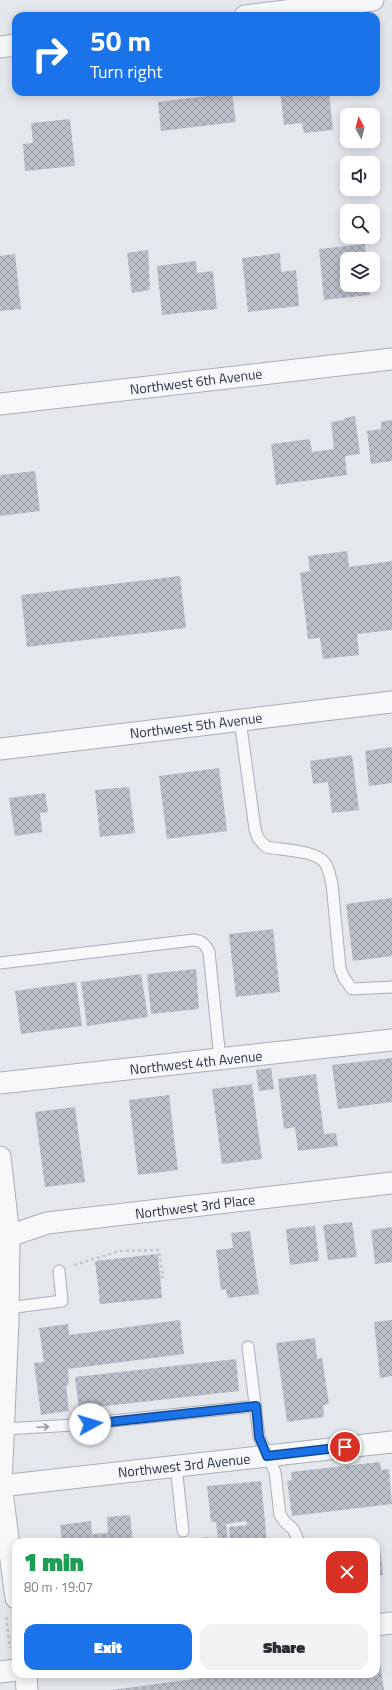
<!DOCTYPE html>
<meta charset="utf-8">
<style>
body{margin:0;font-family:"Titillium Web",sans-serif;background:#f2f2f3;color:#2b2b33;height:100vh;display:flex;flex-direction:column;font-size:15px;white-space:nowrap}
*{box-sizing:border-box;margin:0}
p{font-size:13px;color:#7c7c81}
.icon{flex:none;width:22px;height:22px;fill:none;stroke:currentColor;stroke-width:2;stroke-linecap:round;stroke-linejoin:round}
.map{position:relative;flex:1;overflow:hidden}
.drawer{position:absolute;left:12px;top:1538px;width:368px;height:140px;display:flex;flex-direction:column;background:#fff;border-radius:12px;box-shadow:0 2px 10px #0003}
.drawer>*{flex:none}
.banner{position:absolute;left:12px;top:12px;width:368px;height:84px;border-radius:12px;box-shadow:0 2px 10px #0003;background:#1a73e8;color:#fff;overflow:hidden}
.needle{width:26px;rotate:353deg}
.controls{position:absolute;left:340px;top:108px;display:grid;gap:8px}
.controls a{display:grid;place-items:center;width:40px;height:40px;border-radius:8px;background:#fff;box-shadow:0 2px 10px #0003;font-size:20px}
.pin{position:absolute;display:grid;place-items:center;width:34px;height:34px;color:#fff;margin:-17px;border:2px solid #fff;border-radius:50%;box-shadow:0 1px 4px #0007}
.me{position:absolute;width:44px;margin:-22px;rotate:84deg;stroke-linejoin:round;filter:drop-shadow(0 0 3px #0008)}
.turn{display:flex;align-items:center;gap:14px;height:84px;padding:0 12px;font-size:18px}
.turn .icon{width:52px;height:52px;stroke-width:2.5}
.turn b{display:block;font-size:28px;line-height:34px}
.round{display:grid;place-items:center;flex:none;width:42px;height:42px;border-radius:12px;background:#f2f2f3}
.headline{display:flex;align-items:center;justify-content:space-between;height:68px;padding:0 12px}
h1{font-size:24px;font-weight:800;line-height:30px;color:#1e9e55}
.cta{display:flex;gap:8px;margin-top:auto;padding:8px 12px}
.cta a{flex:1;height:46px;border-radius:12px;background:#1a73e8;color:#fff;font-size:16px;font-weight:800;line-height:46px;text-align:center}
.cta a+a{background:#f2f2f3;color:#2b2b33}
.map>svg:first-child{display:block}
</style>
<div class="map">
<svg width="392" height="1690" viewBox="0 0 392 1690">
<defs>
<pattern id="building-cross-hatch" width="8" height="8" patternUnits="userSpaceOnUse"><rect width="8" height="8" fill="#bbc0ca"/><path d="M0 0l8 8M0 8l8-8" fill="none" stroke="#989da6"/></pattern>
</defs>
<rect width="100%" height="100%" fill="#e4e7ec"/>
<path fill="url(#building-cross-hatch)" d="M280 92H308L309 95 329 93 333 130 304 133 302 123 284 125Z
M232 93 236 122 161 131 158 102Z
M70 119 75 166 25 171 23 144 33 143 31 123Z
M365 244 366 259H347V285H369L370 295 324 300 319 249Z
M148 250 150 290 132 293 127 253Z
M280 253 281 272 296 270 299 306 248 312 242 258Z
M15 254 21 309 0 311V256Z
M196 261 197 273 213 271 217 309 162 315 157 266Z
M355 416 360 454 345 456 347 475 276 485 271 444 310 439 312 452 334 449 331 422 344 420V418Z
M392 420V461L371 464 367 431 381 429V422Z
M35 471 40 511 0 516V475Z
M347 551 349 567 392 561V630L357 634 359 655 323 659 320 638 308 639 300 573 310 571 308 556Z
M180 576 186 628 27 647 21 595Z
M392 747V783L369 786 365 751Z
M352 755 359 810 332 813 328 782 313 784 310 761Z
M219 768 227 831 167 839 159 776Z
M129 787 135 833 100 837 95 790Z
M45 793 48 812 40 813 42 832 15 836 9 798Z
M392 898V956L353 961 346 904Z
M273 929 280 992 236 997 229 934Z
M196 969 199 1009 151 1014 147 974Z
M141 974 148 1017 87 1026 81 982Z
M76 982 82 1026 21 1034 15 991Z
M392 1058V1102L338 1109 332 1065Z
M271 1068 274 1089 259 1091 256 1070Z
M316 1074 324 1134 336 1133 338 1146 298 1151 295 1127 284 1129 278 1079Z
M252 1084 262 1159 222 1164 212 1089Z
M169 1095 178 1170 138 1175 129 1100Z
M75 1107 85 1182 45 1187 35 1112Z
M352 1222 357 1257 328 1260 323 1225Z
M315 1226 319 1261 290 1265 286 1229Z
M392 1227V1262L375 1264 371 1230Z
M250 1231 259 1294 228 1298 226 1289 221 1290 216 1250 233 1248 231 1233Z
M158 1254 162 1298 100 1304 95 1261Z
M180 1320 184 1354 68 1369 69 1385H66L69 1411 41 1415 34 1363 44 1362 39 1328 68 1324 69 1335Z
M392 1320V1376L380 1378 374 1322Z
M315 1338 317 1359 322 1358 329 1404 323 1405 324 1417 287 1422 276 1343Z
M236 1359 239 1391 79 1409 75 1377Z
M380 1462 381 1470 389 1469 392 1504 292 1516 287 1481 292 1480 291 1472Z
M261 1481 267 1542H230L229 1527 247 1525 246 1521 226 1524 228 1538 218 1539 216 1522H211L207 1486Z
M130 1515 133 1542H62L60 1525 91 1521 92 1534 108 1533 107 1517Z
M209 1537 210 1542H186L185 1540Z
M376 1547H380L383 1575 376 1576Z
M376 1661H380L384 1690H111L232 1674H376Z"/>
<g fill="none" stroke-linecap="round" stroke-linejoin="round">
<defs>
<path id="lane" d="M240 720 255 829 258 838 266 847C281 850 316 850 325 863 329 869 330 877 332 884L340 968 344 978 352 989 392 987
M0 963 194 940C202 941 205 944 209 952L220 1059
M8 1308 62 1301 59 1271
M248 1347 259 1437 275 1472 280 1515 285 1522 293 1529 299 1542
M4 1429 74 1425 256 1406
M176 1466 183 1531"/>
<path id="street" d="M245 16 373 0
M0 47 16 45
M0 404 392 359
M0 749 392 702
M0 1083 392 1040
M0 1157 9 1236 8 1321 1 1485 16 1598
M0 1239 47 1223 392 1183
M0 1486 392 1442
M376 1625 392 1623
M0 1672 16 1670
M26 1674 27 1690"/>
</defs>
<use href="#lane" stroke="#a9aeb7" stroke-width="13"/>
<use href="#street" stroke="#a9aeb7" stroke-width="23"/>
<path stroke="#c2c5cb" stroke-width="2.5" stroke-dasharray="3 3" stroke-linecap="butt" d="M74 1265 120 1251 159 1250 163 1277H160
M6 1617 10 1648"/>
<use href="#lane" stroke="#f7f8fa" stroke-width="11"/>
<use href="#street" stroke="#f7f8fa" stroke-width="21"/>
</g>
<defs><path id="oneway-shaft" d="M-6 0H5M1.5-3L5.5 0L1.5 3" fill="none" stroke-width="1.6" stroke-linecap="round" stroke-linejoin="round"/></defs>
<use stroke="#9196a0" href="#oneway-shaft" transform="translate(43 1427) rotate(-3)"/>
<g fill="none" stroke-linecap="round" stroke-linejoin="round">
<defs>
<path id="route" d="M90 1424 256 1406 259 1437 267 1456 345 1447"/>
</defs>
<use href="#route" stroke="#114b97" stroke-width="10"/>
<use href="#route" stroke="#1a73e8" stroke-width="7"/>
</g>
<g text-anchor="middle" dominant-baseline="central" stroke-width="4" stroke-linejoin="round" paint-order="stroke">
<g font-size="14" fill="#2b3445" stroke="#f4f6f9">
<text transform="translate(196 381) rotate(-7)">Northwest 6th Avenue</text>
<text transform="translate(196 725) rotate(-7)">Northwest 5th Avenue</text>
<text transform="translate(196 1062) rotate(-6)">Northwest 4th Avenue</text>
<text transform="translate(195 1206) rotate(-7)">Northwest 3rd Place</text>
<text transform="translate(184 1465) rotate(-6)">Northwest 3rd Avenue</text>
</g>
</g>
</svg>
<div class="controls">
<a><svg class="needle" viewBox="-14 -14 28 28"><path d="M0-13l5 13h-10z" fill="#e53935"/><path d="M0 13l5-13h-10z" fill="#7c7c81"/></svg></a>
<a><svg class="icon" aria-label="sound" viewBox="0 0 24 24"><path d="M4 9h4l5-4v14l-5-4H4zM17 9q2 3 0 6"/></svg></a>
<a><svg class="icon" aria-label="search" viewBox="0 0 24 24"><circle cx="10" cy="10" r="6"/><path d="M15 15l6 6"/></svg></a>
<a><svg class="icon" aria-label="layers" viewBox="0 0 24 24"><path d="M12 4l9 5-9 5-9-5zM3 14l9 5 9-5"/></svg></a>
</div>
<div class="pin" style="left:345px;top:1447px;background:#d93025"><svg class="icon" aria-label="arrive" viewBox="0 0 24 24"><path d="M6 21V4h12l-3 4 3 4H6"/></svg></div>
<svg class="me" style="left:90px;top:1424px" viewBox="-20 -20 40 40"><circle r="19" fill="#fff"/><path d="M0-13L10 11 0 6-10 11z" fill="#1a73e8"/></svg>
<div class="banner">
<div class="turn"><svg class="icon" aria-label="right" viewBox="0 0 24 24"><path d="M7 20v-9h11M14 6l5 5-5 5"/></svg><div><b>50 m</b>Turn right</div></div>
</div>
<section class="drawer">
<div class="headline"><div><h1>1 min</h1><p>80 m · 19:07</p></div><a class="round" style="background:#d93025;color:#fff"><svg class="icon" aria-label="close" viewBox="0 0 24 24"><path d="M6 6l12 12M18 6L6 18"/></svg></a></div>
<div class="cta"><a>Exit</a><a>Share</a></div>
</section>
</div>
